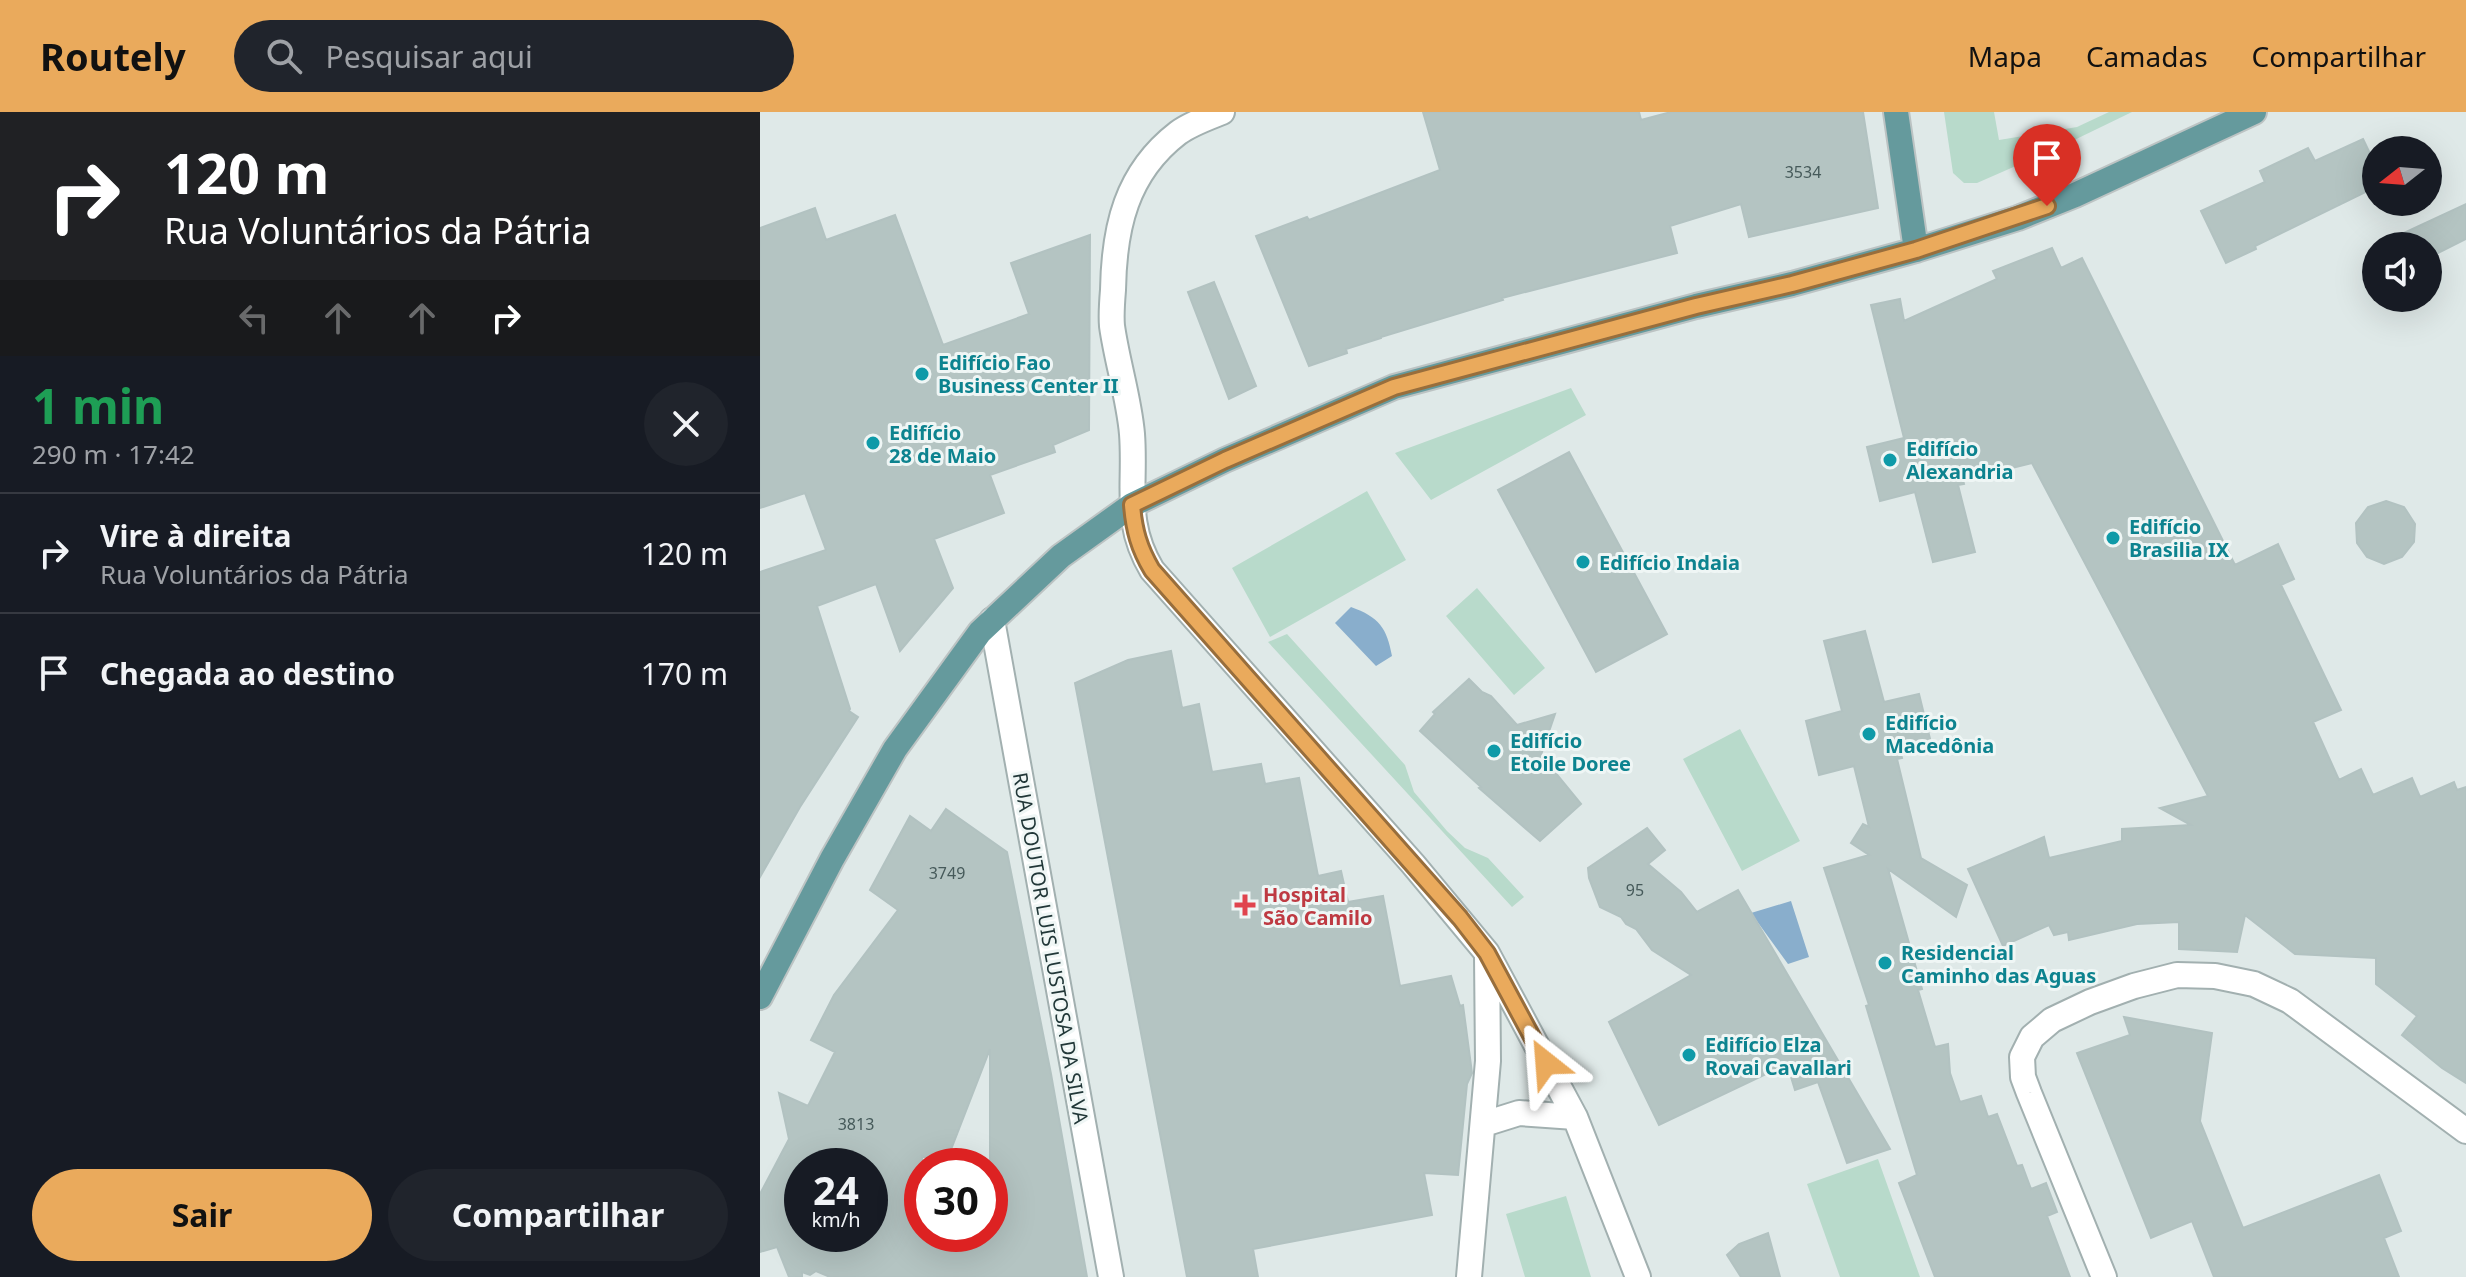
<!DOCTYPE html>
<html lang="pt">
<meta charset="utf-8">
<style>
body{margin:0;font-family:"Noto Sans",sans-serif;background:#20242c;color:#f1f3f6;height:100vh;display:flex;flex-direction:column;font-size:30px;white-space:nowrap}
*{box-sizing:border-box;margin:0}
p{font-size:26px;color:#9ea1a6}
.icon{flex:none;width:44px;height:44px;fill:none;stroke:currentColor;stroke-width:2;stroke-linecap:round;stroke-linejoin:round}
.map{position:relative;flex:1;overflow:hidden}
.details{display:flex;flex-direction:column;background:#171b24;width:760px}
.details>*{flex:none}
.guide{background:#202124;color:#fff;overflow:hidden}
.needle{width:52px;rotate:253deg}
.buttons{position:absolute;left:1602px;top:24px;display:grid;gap:16px}
.buttons a{display:grid;place-items:center;width:80px;height:80px;border-radius:50%;background:#171b24;box-shadow:0 8px 32px #0002;font-size:40px}
.speed{position:absolute;left:24px;top:1036px;display:flex;gap:16px;font-size:40px;font-weight:700;text-align:center}
.speed>*{display:grid;place-content:center;width:104px;height:104px;border-radius:50%;background:#171b24;box-shadow:0 8px 32px #0002;line-height:1}
.speed small{font-size:20px;font-weight:400}
.speed .limit{border:12px solid #d22;background:#fff;color:#111}
.pin{position:absolute;display:grid;place-items:center;width:68px;height:68px;color:#fff;margin:-82px -34px;border-radius:50% 50% 50% 0;rotate:-45deg;box-shadow:0 0 8px #0007}
.pin .icon{rotate:45deg}
.me{position:absolute;width:88px;margin:-44px;rotate:332deg;stroke-linejoin:round;filter:drop-shadow(0 0 6px #0008)}
.turn{display:flex;align-items:center;gap:28px;height:168px;padding:0 32px;font-size:36px}
.turn .icon{width:104px;height:104px;stroke-width:2.5}
.turn b{display:block;font-size:56px;line-height:68px}
.lanes{display:flex;align-items:center;height:76px;padding:0 32px;background:#0003;justify-content:center;gap:40px;direction:ltr}
.lanes .off{opacity:.35}
.round{display:grid;place-items:center;flex:none;width:84px;height:84px;border-radius:42px;background:#20242c}
.head{display:flex;align-items:center;justify-content:space-between;height:136px;padding:0 32px}
h1{font-size:48px;font-weight:700;line-height:60px;color:#1e9e55}
.button{display:flex;gap:16px;margin-top:auto;padding:16px 32px}
.button a{flex:1;height:92px;border-radius:48px;background:#eaaa5c;color:#111;font-size:32px;font-weight:700;line-height:92px;text-align:center}
.button a+a{background:#20242c;color:#f1f3f6}
ul{padding:0;list-style:none}
li{display:flex;align-items:center;gap:24px;height:120px;padding:0 32px;border-top:2px solid #363941}
li div{flex:1}
li b{display:block;font-size:30px}
li em{font-style:normal}
header{display:flex;align-items:center;gap:48px;box-sizing:border-box;height:112px;padding:0 40px;background:#eaaa5c;color:#111}
header strong{font-size:38px}
nav{display:flex;gap:44px;margin-inline-start:auto;font-size:28px}
.search{width:560px;height:72px;background:#20242c;display:flex;align-items:center;gap:20px;box-sizing:border-box;padding:0 28px;border-radius:44px;color:#9ea1a6;font-size:30px}
main{display:flex;flex:1;min-height:0}
.map>svg:first-child{display:block}
</style>
<header>
<strong>Routely</strong>
<div class="search"><svg class="icon" aria-label="search" viewBox="0 0 24 24"><circle cx="10" cy="10" r="6"/><path d="M15 15l6 6"/></svg>Pesquisar aqui</div>
<nav><a>Mapa</a><a>Camadas</a><a>Compartilhar</a></nav>
</header>
<main>
<section class="details">
<div class="guide">
<div class="turn"><svg class="icon" aria-label="right" viewBox="0 0 24 24"><path d="M7 20v-9h11M14 6l5 5-5 5"/></svg><div><b>120 m</b>Rua Voluntários da Pátria</div></div>
<div class="lanes"><svg class="icon off" aria-label="left" viewBox="0 0 24 24"><path d="M17 20v-9H6M10 6l-5 5 5 5"/></svg><svg class="icon off" aria-label="ahead" viewBox="0 0 24 24"><path d="M12 20V5M6 11l6-6 6 6"/></svg><svg class="icon off" aria-label="ahead" viewBox="0 0 24 24"><path d="M12 20V5M6 11l6-6 6 6"/></svg><svg class="icon" aria-label="right" viewBox="0 0 24 24"><path d="M7 20v-9h11M14 6l5 5-5 5"/></svg></div>
</div>
<div class="head"><div><h1>1 min</h1><p>290 m · 17:42</p></div><a class="round"><svg class="icon" aria-label="close" viewBox="0 0 24 24"><path d="M6 6l12 12M18 6L6 18"/></svg></a></div>
<ul>
<li><svg class="icon" aria-label="right" viewBox="0 0 24 24"><path d="M7 20v-9h11M14 6l5 5-5 5"/></svg><div><b>Vire à direita</b><p>Rua Voluntários da Pátria</p></div><em>120 m</em></li>
<li><svg class="icon" aria-label="arrive" viewBox="0 0 24 24"><path d="M6 21V4h12l-3 4 3 4H6"/></svg><div><b>Chegada ao destino</b></div><em>170 m</em></li>
</ul>
<div class="button"><a>Sair</a><a>Compartilhar</a></div>
</section>
<div class="map">
<svg width="1706" height="1165" viewBox="0 0 1706 1165">
<rect width="100%" height="100%" fill="#dfe9e8"/>
<path fill="#b8dacb" d="M1184 0H1234L1239 28 1317 15 1349 0H1372L1306 32 1217 71H1204L1193 61Z
M811 276 826 303 671 388 635 341Z
M607 379 646 448 510 525 472 456Z
M717 476 785 556 754 583 686 504Z
M527 522 645 653 654 680 687 719 705 736 728 746 764 785 752 795 508 530Z
M980 617 1040 729 982 759 923 647Z
M1118 1047 1160 1165H1080L1047 1072Z
M806 1084 831 1165H765L746 1102Z"/>
<path fill="#89aecc" d="M591 495C619 505 627 516 632 544L616 554 575 511Z
M1031 789 1049 845 1028 852 991 801Z"/>
<path fill="#b4c4c2" stroke="#b2c2c1" stroke-width="2" fill-rule="evenodd" d="M663 0H879L881 8 911 0H1103L1118 96 989 125 981 92 910 114 917 141 742 186 743 188 621 225V226L586 237 587 241 549 254 496 124 547 105 549 108 680 58Z
M1603 27 1616 54V75L1495 134 1496 137 1466 151 1441 99 1505 70 1500 59 1548 36 1555 49Z
M1706 92V127L1668 146V134H1616Z
M55 96 66 128 135 103 183 233 269 202 251 151 330 123 329 318 293 333 295 340 230 363 244 401 174 427 193 476 140 539 116 472 57 494 90 597 89 599 98 605 40 695 0 765V460L66 438 45 381 0 396V116Z
M1292 136 1301 156 1322 146 1475 453 1518 432 1534 467 1521 473 1581 598 1553 610 1579 668 1601 657 1613 683 1652 666 1660 685 1694 670 1697 678 1706 675V971L1682 956 1642 923 1657 904 1616 872V846L1535 842 1485 803 1477 840 1419 837V810L1377 812 1309 828 1308 820 1294 823 1289 813 1243 834 1208 757 1284 725 1289 746 1362 729V717L1431 713 1400 696 1448 684 1272 351 1203 368 1204 372 1198 373 1215 440 1173 450 1155 380 1120 389 1107 335 1144 326 1111 193 1140 187 1144 209 1237 167 1233 159Z
M454 170 496 274 469 287 428 180Z
M809 340 907 522 836 560 738 378Z
M1626 389 1644 395 1655 412 1654 430 1642 445 1624 452 1607 445 1597 431 1596 411 1608 395Z
M1105 519 1124 590 1159 582 1172 635 1141 642 1142 646 1137 647 1161 746 1207 773 1196 805 1128 757 1162 877 1158 878 1175 935 1188 932 1190 961 1200 990 1221 984 1228 1005 1237 1002 1257 1054 1262 1053 1271 1077 1286 1071 1297 1100 1287 1104 1310 1165H1175L1139 1071 1157 1063 1106 894 1109 893 1064 756 1109 743 1091 731 1103 712 1109 715 1094 654 1059 663 1046 609 1082 599 1064 529Z
M411 539 422 596 439 592 452 660 501 652 505 672 539 666 558 764 581 759 588 790 623 784 640 874 691 864 700 894 703 893 712 961 707 972 698 1063 664 1061 672 1103 493 1137 498 1165H427L315 571 368 548Z
M709 567 722 580 731 584 757 613 795 602 781 643 821 692 780 729 719 676 721 675 660 619 675 602 673 600Z
M186 697 247 740 291 962 327 1165H70L56 1159 50 1163 42 1160V1165H29L17 1135 0 1140V1082L29 1027 19 981 48 994 75 940 51 928 74 883 138 798 110 778 150 704 171 719ZM230 937V1122H162V1044L185 1053ZM42 1054H110V1122H42Z
M887 716 905 738 888 752 921 780 937 800 978 778 1130 1037 1087 1051 1058 970 1035 978 1027 952 899 1013 849 910 931 863 892 838 876 817 866 812 861 805 840 795 829 766 828 756Z
M1364 905 1452 921 1440 1009 1483 1116 1619 1063 1641 1119 1624 1126 1639 1165H1454L1432 1109 1391 1126 1317 941 1370 923Z
M1008 1121 1020 1165H981L967 1143 979 1132Z"/>
<g fill="none" stroke-linecap="round" stroke-linejoin="round">
<defs>
<path id="minor" d="M462 0C447 6 430 12 418 21 366 61 354 116 353 178 352 190 351 203 352 214 357 250 369 286 372 322 376 374 363 410 392 458L653 752 727 841 815 1005 878 1165
M232 508 351 1165
M724 1012 759 1001 815 1005
M709 1165 728 949 727 844
M1344 1165 1269 981 1263 965 1262 945 1272 925 1292 908 1330 890 1374 874 1417 863 1455 864 1494 872 1530 889 1706 1019"/>
<path id="primary" d="M1136 0 1156 138
M0 885 72 747 135 637 220 520 301 444 372 393 465 348 634 275 936 194 1032 172 1156 138 1258 106 1315 83 1494 0"/>
</defs>
<use href="#minor" stroke="#a2b0b0" stroke-width="28"/>
<use href="#primary" stroke="#bcc3c3" stroke-width="28"/>
<use href="#minor" stroke="#fff" stroke-width="24"/>
<use href="#primary" stroke="#659a9d" stroke-width="24"/>
</g>
<g fill="none" stroke-linecap="round" stroke-linejoin="round">
<defs>
<path id="route" d="M786 951 727 841 700 806 392 458C379 436 374 418 372 393L465 348 634 275 936 194 1032 172 1156 138 1287 94"/>
</defs>
<use href="#route" stroke="#986e3c" stroke-width="20"/>
<use href="#route" stroke="#eaaa5c" stroke-width="14"/>
</g>
<g fill="#0f9aa8" stroke="#eff6f5" stroke-width="3">
<circle cx="162" cy="262" r="8"/>
<circle cx="113" cy="331" r="8"/>
<circle cx="1130" cy="348" r="8"/>
<circle cx="1353" cy="426" r="8"/>
<circle cx="823" cy="450" r="8"/>
<circle cx="1109" cy="622" r="8"/>
<circle cx="734" cy="639" r="8"/>
<circle cx="1125" cy="851" r="8"/>
<circle cx="929" cy="943" r="8"/>
</g>
<path fill="#e0444e" stroke="#eff6f5" stroke-width="3" d="M481 781h8v8h8v8h-8v8h-8v-8h-8v-8h8z"/>
<g text-anchor="middle" dominant-baseline="central" stroke-width="6" stroke-linejoin="round" paint-order="stroke">
<g font-size="16" fill="#465a5a">
<text x="1043" y="60">3534</text>
<text x="187" y="761">3749</text>
<text x="875" y="778">95</text>
<text x="96" y="1012">3813</text>
</g>
<g font-size="20" font-weight="bold" fill="#0d838f" stroke="#eff6f5" text-anchor="start">
<text x="178" y="250">Edifício Fao<tspan x="178" dy="23">Business Center II</tspan></text>
<text x="129" y="320">Edifício<tspan x="129" dy="23">28 de Maio</tspan></text>
<text x="1146" y="336">Edifício<tspan x="1146" dy="23">Alexandria</tspan></text>
<text x="1369" y="414">Edifício<tspan x="1369" dy="23">Brasilia IX</tspan></text>
<text x="839" y="450">Edifício Indaia</text>
<text x="1125" y="610">Edifício<tspan x="1125" dy="23">Macedônia</tspan></text>
<text x="750" y="628">Edifício<tspan x="750" dy="23">Etoile Doree</tspan></text>
<text x="1141" y="840">Residencial<tspan x="1141" dy="23">Caminho das Aguas</tspan></text>
<text x="945" y="932">Edifício Elza<tspan x="945" dy="23">Rovai Cavallari</tspan></text>
</g>
<g font-size="20" font-weight="bold" fill="#be3a42" stroke="#eff6f5" text-anchor="start">
<text x="503" y="782">Hospital<tspan x="503" dy="23">São Camilo</tspan></text>
</g>
<g font-size="20" fill="#213738" stroke="#eff6f5">
<text transform="translate(291 836) rotate(80)">RUA DOUTOR LUIS LUSTOSA DA SILVA</text>
</g>
</g>
</svg>
<div class="buttons">
<a><svg class="needle" viewBox="-14 -14 28 28"><path d="M0-13l5 13h-10z" fill="#e53935"/><path d="M0 13l5-13h-10z" fill="#9ea1a6"/></svg></a>
<a><svg class="icon" aria-label="sound" viewBox="0 0 24 24"><path d="M4 9h4l5-4v14l-5-4H4zM17 9q2 3 0 6"/></svg></a>
</div>
<div class="speed"><div>24<small>km/h</small></div><div class="limit">30</div></div>
<div class="pin" style="left:1287px;top:94px;background:#d93025"><svg class="icon" aria-label="arrive" viewBox="0 0 24 24"><path d="M6 21V4h12l-3 4 3 4H6"/></svg></div>
<svg class="me" style="left:786px;top:951px" viewBox="-20 -20 40 40"><path d="M0-17L14 15 0 8-14 15z" fill="#eaaa5c" stroke="#fff" stroke-width="4"/></svg>
</div>
</main>
